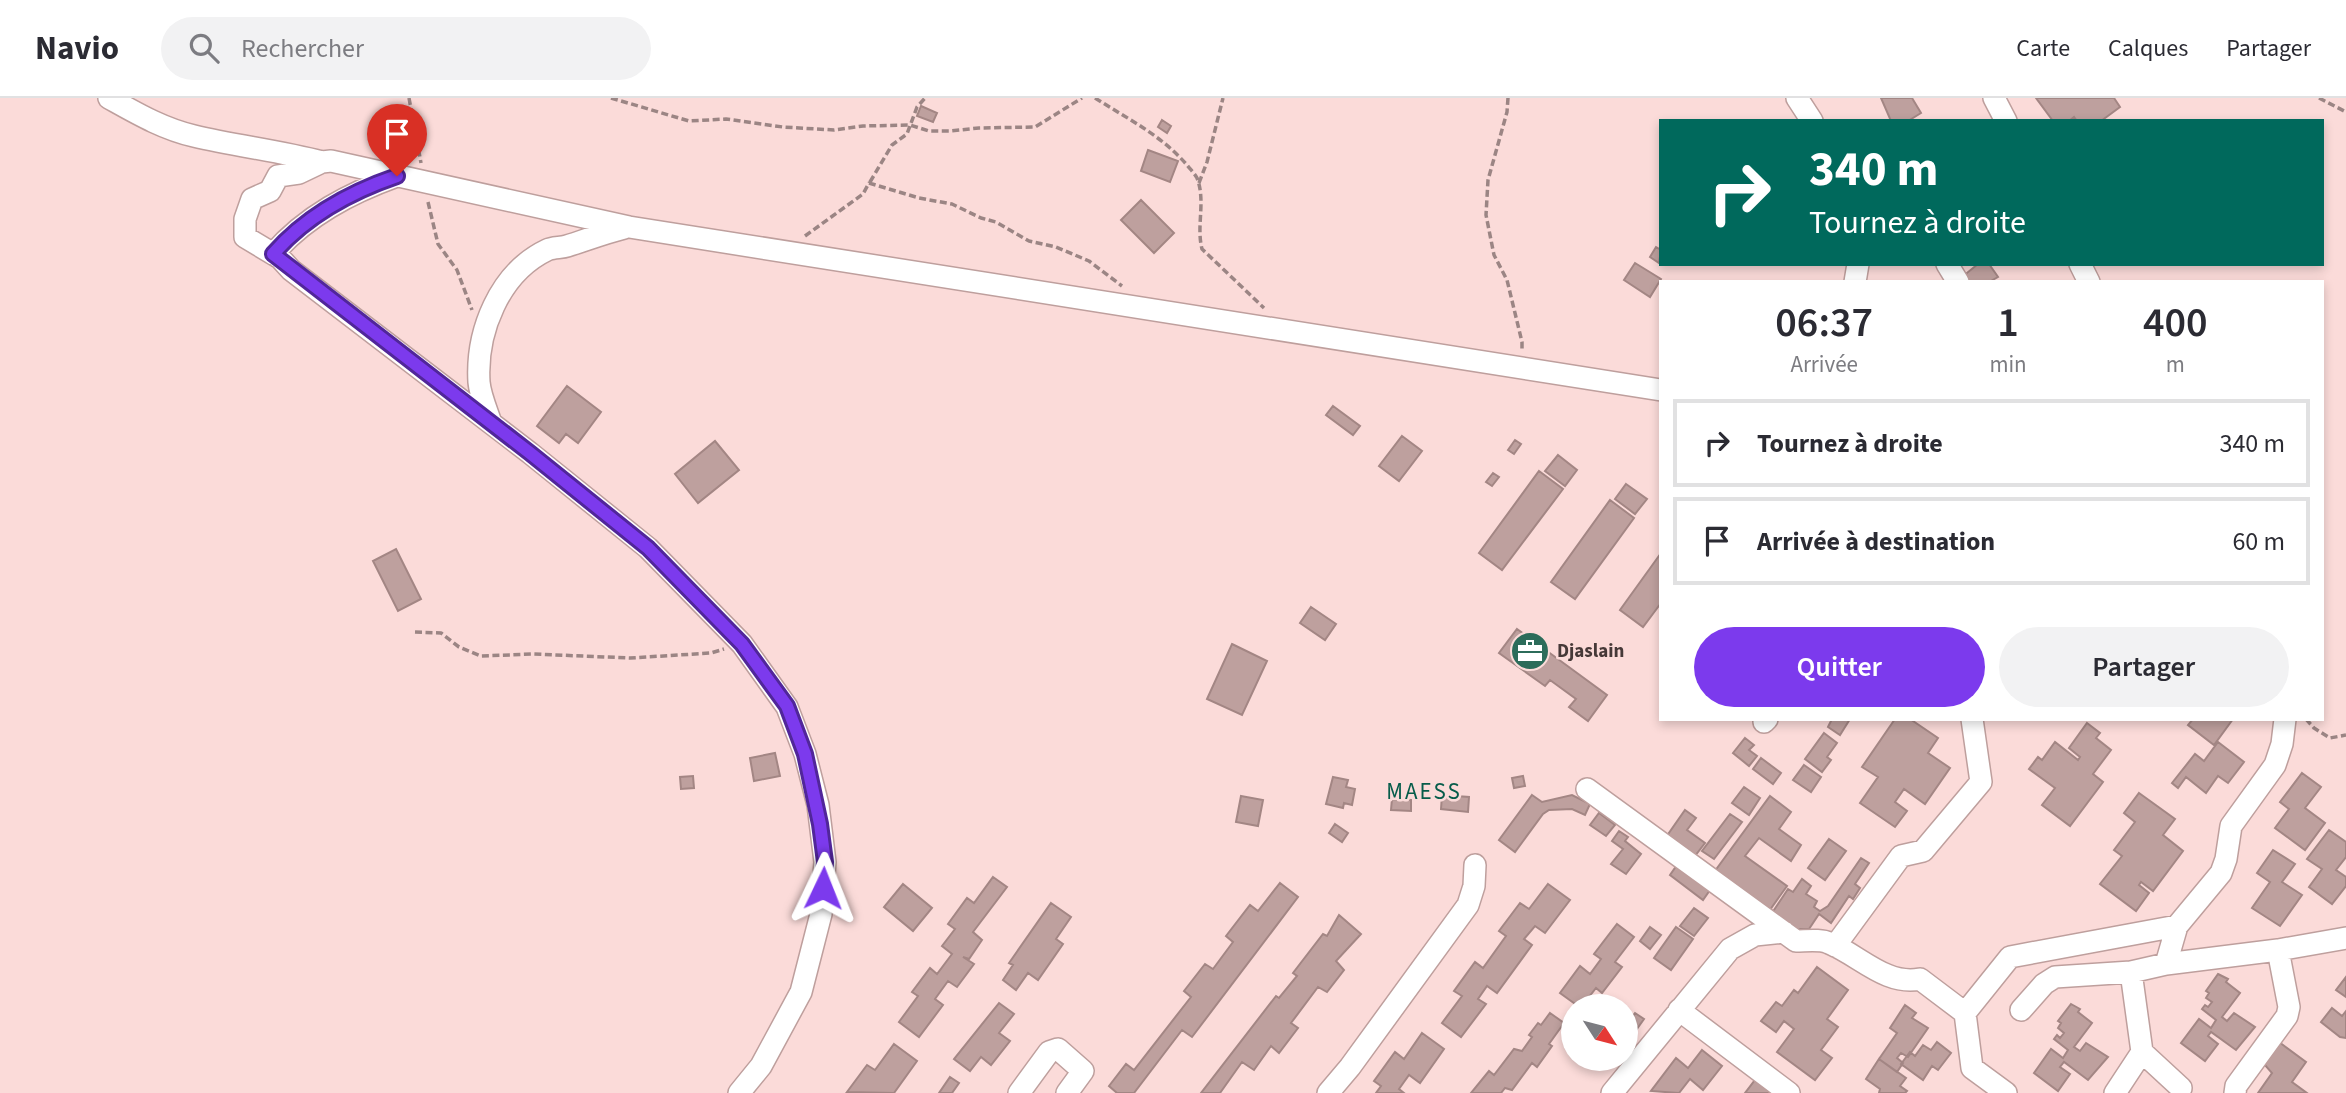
<!DOCTYPE html>
<html lang="fr">
<meta charset="utf-8">
<style>
body{margin:0;font-family:"Source Sans 3",sans-serif;background:#f2f2f3;color:#2b2b33;height:100vh;display:flex;flex-direction:column;font-size:26px;white-space:nowrap}
*{box-sizing:border-box;margin:0}
p{font-size:23px;color:#7c7c81}
.icon{flex:none;width:38px;height:38px;fill:none;stroke:currentColor;stroke-width:2;stroke-linecap:round;stroke-linejoin:round}
.map{position:relative;flex:1;overflow:hidden}
.panel{position:absolute;left:1659px;top:182px;width:665px;height:441px;display:flex;flex-direction:column;background:#fff;border-radius:0px;box-shadow:0 4px 10px #0003}
.panel>*{flex:none}
.hud{position:absolute;left:1659px;top:21px;width:665px;height:147px;border-radius:0px;box-shadow:0 4px 10px #0003;background:#00695c;color:#fff;overflow:hidden}
.needle{width:46px;rotate:126deg}
.tools{position:absolute;left:1561px;top:896px;display:grid;gap:14px}
.tools a{display:grid;place-items:center;width:77px;height:77px;border-radius:50%;background:#fff;box-shadow:0 4px 10px #0003;font-size:35px}
.pin{position:absolute;display:grid;place-items:center;width:60px;height:60px;color:#fff;margin:-72px -30px;border-radius:50% 50% 50% 0;rotate:-45deg;box-shadow:0 0 7px #0007}
.pin .icon{rotate:45deg}
.me{position:absolute;width:77px;margin:-38px;rotate:2deg;stroke-linejoin:round;filter:drop-shadow(0 0 5px #0008)}
.turn{display:flex;align-items:center;gap:24px;height:147px;padding:0 35px;font-size:32px}
.turn .icon{width:91px;height:91px;stroke-width:2.5}
.turn b{display:block;font-size:49px;line-height:60px}
.eta{display:flex;justify-content:space-evenly;align-items:center;height:119px;text-align:center}
.eta b{font-size:42px;font-weight:600;line-height:49px}
.button{display:flex;gap:14px;margin-top:auto;padding:14px 35px}
.button a{flex:1;height:80px;border-radius:42px;background:#7c3aed;color:#fff;font-size:28px;font-weight:600;line-height:80px;text-align:center}
.button a+a{background:#f2f2f3;color:#2b2b33}
ul{padding:0;list-style:none}
li{display:flex;align-items:center;gap:21px;height:88px;margin:0 14px 10px;padding:0 21px;border:4px solid #e1e1e2;border-radius:0px}
li div{flex:1}
li b{display:block;font-size:26px}
li em{font-style:normal}
header{display:flex;align-items:center;gap:42px;box-sizing:border-box;height:98px;padding:0 35px;background:#fff;border-bottom:2px solid #e1e1e2}
header strong{font-size:33px}
nav{display:flex;gap:38px;margin-inline-start:auto;font-size:24px}
.search{width:490px;height:63px;background:#f2f2f3;display:flex;align-items:center;gap:18px;box-sizing:border-box;padding:0 24px;border-radius:38px;color:#7c7c81;font-size:26px}
.map>svg:first-child{display:block}
</style>
<header>
<strong>Navio</strong>
<div class="search"><svg class="icon" aria-label="search" viewBox="0 0 24 24"><circle cx="10" cy="10" r="6"/><path d="M15 15l6 6"/></svg>Rechercher</div>
<nav><a>Carte</a><a>Calques</a><a>Partager</a></nav>
</header>
<div class="map">
<svg width="2346" height="995" viewBox="0 0 2346 995">
<rect width="100%" height="100%" fill="#fbdbd9"/>
<path fill="#bea09e" stroke="#a38684" stroke-width="2" d="M1881 0H1912L1921 15 1908 23H1891Z
M2036 0H2114L2120 9 2101 23H2077L2074 19 2069 23H2053Z
M921 8 937 15 933 24 917 18Z
M1162 22 1171 28 1167 35 1158 29Z
M1148 52 1178 63 1170 84 1141 73Z
M1141 102 1174 135 1154 155 1121 122Z
M1656 149 1661 152 1659 165 1650 159Z
M1635 165 1661 181 1650 199 1624 182Z
M1989 166 1998 179 1989 184H1964L1962 179 1978 166Z
M567 288 601 314 578 345 566 336 559 345 537 328Z
M1333 308 1360 328 1353 337 1326 317Z
M1402 338 1422 353 1399 383 1379 368Z
M1515 342 1521 346 1514 356 1508 352Z
M715 343 739 372 698 405 675 376Z
M1558 357 1577 372 1565 388 1545 373Z
M1539 373 1563 391 1502 472 1479 455Z
M1493 375 1499 379 1492 388 1486 384Z
M1626 386 1647 401 1635 416 1615 401Z
M1610 402 1634 420 1575 501 1551 484Z
M396 451 421 501 398 513 373 463Z
M1661 455V505L1643 529 1620 512Z
M1311 509 1336 526 1325 542 1300 525Z
M1517 531 1607 597 1588 623 1569 609 1576 601 1550 582 1545 588 1499 555Z
M1232 546 1267 563 1242 617 1207 601Z
M1832 621H1850L1840 637 1828 629Z
M1895 621H1910L1938 640 1928 655 1950 670 1925 706 1904 691 1895 704 1907 713 1895 729 1860 705 1878 679 1862 669Z
M2193 621H2233L2214 647 2188 627Z
M2087 625 2100 635 2096 640 2111 652 2093 676 2103 684 2070 728 2042 707 2055 690 2029 671 2038 659 2042 662 2055 644 2078 662 2080 659 2069 650Z
M1824 635 1837 645 1827 659 1831 662 1822 674 1805 661Z
M1745 640 1754 647 1749 652 1757 658 1749 668 1733 655Z
M2218 644 2244 664 2228 685 2218 678 2206 695 2186 679 2178 690 2172 685 2195 656 2204 663Z
M775 655 780 678 754 683 750 660Z
M1761 660 1781 675 1773 686 1753 671Z
M1804 667 1821 679 1811 694 1793 682Z
M2302 675 2321 689 2305 710 2325 725 2305 752 2275 730 2289 711 2280 704Z
M693 678 694 690 681 691 680 679Z
M1523 678 1525 688 1514 690 1512 680Z
M1333 679 1348 682 1346 689 1355 691 1352 707 1344 705 1343 710 1326 706Z
M1744 689 1760 700 1749 717 1732 705Z
M2139 695 2175 721 2163 737 2183 753 2153 793 2141 784 2139 787 2149 795 2136 813 2100 786 2122 758 2114 752 2135 724 2124 715Z
M1442 697 1469 699 1468 714 1441 711Z
M1532 697 1542 704 1572 697 1590 706 1585 717 1572 711 1549 712 1543 716 1515 754 1499 742Z
M1241 698 1263 702 1258 728 1236 724Z
M1770 698 1791 714 1779 731 1801 747 1791 763 1759 740 1745 758 1787 788 1767 816 1712 777Z
M1392 701 1411 702V713L1391 712Z
M1685 712 1696 720 1687 732 1705 745 1691 763 1664 742Z
M1599 715 1615 727 1606 738 1590 727Z
M1730 716 1742 724 1714 761 1702 753Z
M1335 726 1348 735 1342 744 1329 735Z
M2329 732 2346 744V759L2336 772 2346 779V788L2332 806 2309 789 2322 771 2307 761Z
M1619 733 1628 739 1625 743 1641 756 1626 776 1611 766 1623 751 1612 743Z
M1829 741 1846 753 1825 782 1808 770Z
M2273 752 2295 766 2282 784 2302 797 2280 828 2252 810 2270 784 2257 775Z
M1861 760 1869 765 1855 786 1860 790 1853 801 1849 798 1831 825 1819 816 1809 831H1796L1772 815 1788 791 1793 794 1802 781 1811 788 1806 796 1817 803 1814 809 1820 813 1828 808Z
M1677 767 1710 792 1703 802 1670 777Z
M993 779 1007 789 973 834 982 842 969 861 963 859 974 866 957 889 948 883 935 901 943 907 919 939 899 924 918 898 912 894 930 870 937 876 952 856 942 848 955 831 948 826 967 800 974 805Z
M1280 785 1298 799 1192 939 1182 932 1134 995H1117L1109 988 1126 966 1134 972 1191 899 1184 893 1205 866 1213 871 1233 844 1226 838 1250 807 1258 813Z
M903 786 932 810 913 833 884 809Z
M1548 786 1570 802 1545 835 1535 828 1524 841 1532 847 1497 895 1487 888 1478 901 1486 906 1461 939 1442 925 1462 898 1454 893 1475 864 1483 870 1506 838 1499 833 1520 805 1529 811Z
M1051 805 1071 819 1056 841 1063 846 1038 882 1028 875 1016 892 1003 882 1013 867 1009 865Z
M1694 810 1708 820 1694 838 1680 828Z
M1339 817 1361 836 1336 863 1344 872 1327 894 1318 889 1291 925 1298 930 1279 955 1271 948 1254 972 1242 964 1220 995H1201L1276 898 1279 900 1297 878 1293 875 1323 836 1327 838Z
M1617 826 1634 839 1615 864 1622 869 1602 895 1596 890 1582 908H1578L1560 895 1580 868 1590 876 1601 861 1594 856Z
M1650 829 1661 837 1650 851 1640 843Z
M1676 829 1693 841 1671 872 1654 860Z
M1817 869 1848 892 1827 921 1838 929 1821 952 1832 960 1815 982 1777 954 1794 931 1784 923 1776 934 1761 923 1776 904 1782 908 1794 892 1798 895Z
M2218 876 2228 881 2226 884 2240 895 2222 919 2227 923 2234 915 2255 929 2236 952 2211 934 2208 938 2218 946 2205 963 2181 945 2199 921 2211 930 2216 922 2202 911 2205 907 2208 909 2212 904 2206 900 2209 895 2206 893Z
M2346 879V899L2336 892Z
M999 905 1014 916 999 935 1010 943 991 967 981 959 970 973 954 961Z
M2071 906 2080 911 2078 914 2092 925 2074 949 2080 953 2086 945 2108 959 2088 982 2064 964 2060 969 2070 976 2058 993 2034 975 2051 951 2063 960 2068 952 2054 941 2057 937 2060 940 2064 935 2058 930 2061 925 2058 923Z
M1905 907 1916 915 1912 920 1928 930 1908 959 1901 955 1897 960 1903 965 1897 974 1879 961 1897 935 1890 930Z
M2332 910 2342 918 2346 913V940L2340 939 2321 924Z
M1550 915 1564 925 1549 946 1552 948 1537 969 1532 965 1512 992 1505 990 1501 995H1471L1489 973 1494 977 1514 951 1522 953 1532 939 1529 937 1538 925 1541 927Z
M1635 915 1644 921 1632 938 1626 934V927Z
M1422 935 1444 951 1420 985 1409 977 1399 991 1404 995H1376L1381 988 1374 983 1395 954 1404 961Z
M1937 944 1951 955 1938 972 1932 968 1923 982 1901 966 1910 954 1915 958 1923 947 1931 952Z
M2279 944 2306 964 2292 984 2307 995H2258L2272 975 2264 966Z
M894 946 917 963 894 995 847 994 867 967 875 972Z
M1702 952 1722 968 1703 992 1690 981 1679 995 1651 993 1676 960 1688 970Z
M1879 961 1906 980 1900 988 1907 993 1905 995H1879L1880 991 1866 981Z
M950 979 959 985 952 995H939Z
M1755 982 1772 995H1745Z"/>
<g fill="none" stroke-linecap="round" stroke-linejoin="round">
<defs>
<path id="street" d="M109 0C136 15 163 31 194 38 236 48 280 53 322 64
M1797 0 1812 23
M1994 0 2006 23
M273 156C306 118 350 95 397 78
M1947 166 1958 184
M2080 166 2089 184
M1855 184 1858 166
M491 325C487 313 480 297 479 284 476 234 499 175 547 152 553 149 561 150 567 148 586 142 604 135 624 130
M1764 624 1767 621
M1587 691 1796 843C1806 843 1821 841 1829 845 1859 857 1886 888 1920 881L1965 915
M1835 848 1901 758 1923 753 1981 684 1972 621
M2166 866 2177 828 2221 775 2226 761 2231 728 2275 667 2282 646 2285 621
M2131 874 2142 954 2181 990
M1679 912 1789 995
M2021 912 2044 886 2055 879 2131 874 2166 866 2278 852 2346 840
M739 995 761 968 801 894 821 816 825 764 818 707 805 656 787 609 742 546 648 450 530 355 291 172 280 160 245 139V121L252 101 270 93 278 78 299 75 322 64 331 63 629 129 1661 292
M1019 995 1049 954 1058 951 1083 973 1067 995
M1328 995 1350 969 1468 807 1474 788 1475 767
M1612 995 1730 851 1755 837 1784 834
M2006 995 1972 970 1965 915 2010 859 2177 828
M2115 995 2142 954
M2235 995 2236 988 2287 918 2289 909 2278 852"/>
</defs>
<use href="#street" stroke="#be9f9d" stroke-width="24"/>
<path stroke="#9b8584" stroke-width="3.5" stroke-dasharray="7 3.5" stroke-linecap="butt" d="M409 0 421 65
M611 0 689 23 726 21 783 29 834 32 863 28 910 27 929 33H950L979 30 1035 29 1082 0
M1095 0C1128 21 1161 37 1187 67 1190 71 1195 76 1197 80 1206 103 1196 128 1202 151L1264 210
M1508 0 1507 14 1488 82 1486 117 1494 157 1507 182 1522 244V252
M2319 0 2346 14
M870 84 892 47 907 36 917 9 925 0
M1199 85 1207 64 1223 0
M428 104 438 146 457 172 472 212
M805 138 863 96 869 85 919 100 952 106 981 120 996 124 1029 143 1056 149 1089 163 1122 188
M415 534 441 535 459 549 481 558 533 556 630 560 711 555 724 551
M2306 621 2314 630 2330 640 2346 637"/>
<use href="#street" stroke="#fff" stroke-width="21"/>
</g>
<g fill="none" stroke-linecap="round" stroke-linejoin="round">
<defs>
<path id="route" d="M397 78C350 94 306 118 273 156L530 355 648 450 742 546 787 608 805 656 820 726 825 764 823 790"/>
</defs>
<use href="#route" stroke="#51269a" stroke-width="18"/>
<use href="#route" stroke="#7c3aed" stroke-width="12"/>
</g>
<defs>
<symbol id="office-disc" viewBox="-11 -11 22 22"><circle r="9.5" fill="#2c6c5a" stroke="#fbdbd9"/><path d="M-6-3h4V-5.5h4V-3h4V5H-6ZM-1-4.5V-3h2v-1.5ZM-6 0V1H6V0Z" fill="#fff"/></symbol>
</defs>
<g fill-rule="evenodd">
<use href="#office-disc" x="1508" y="531" width="44" height="44"/>
</g>
<g text-anchor="middle" dominant-baseline="central" stroke-width="5" stroke-linejoin="round" paint-order="stroke">
<g font-size="19" font-weight="bold" fill="#463938" stroke="#fbdbd9" text-anchor="start">
<text x="1557" y="553">Djaslain</text>
</g>
<g font-size="23" letter-spacing="2" fill="#065c4a" stroke="#fbdbd9">
<text x="1424" y="693">MAESS</text>
</g>
</g>
</svg>
<div class="tools">
<a><svg class="needle" viewBox="-14 -14 28 28"><path d="M0-13l5 13h-10z" fill="#e53935"/><path d="M0 13l5-13h-10z" fill="#7c7c81"/></svg></a>
</div>
<div class="pin" style="left:397px;top:78px;background:#d93025"><svg class="icon" aria-label="arrive" viewBox="0 0 24 24"><path d="M6 21V4h12l-3 4 3 4H6"/></svg></div>
<svg class="me" style="left:823px;top:790px" viewBox="-20 -20 40 40"><path d="M0-17L14 15 0 8-14 15z" fill="#7c3aed" stroke="#fff" stroke-width="4"/></svg>
<div class="hud">
<div class="turn"><svg class="icon" aria-label="right" viewBox="0 0 24 24"><path d="M7 20v-9h11M14 6l5 5-5 5"/></svg><div><b>340 m</b>Tournez à droite</div></div>
</div>
<section class="panel">
<div class="eta">
<div><b>06:37</b><p>Arrivée</p></div>
<div><b>1</b><p>min</p></div>
<div><b>400</b><p>m</p></div>
</div>
<ul>
<li><svg class="icon" aria-label="right" viewBox="0 0 24 24"><path d="M7 20v-9h11M14 6l5 5-5 5"/></svg><div><b>Tournez à droite</b></div><em>340 m</em></li>
<li><svg class="icon" aria-label="arrive" viewBox="0 0 24 24"><path d="M6 21V4h12l-3 4 3 4H6"/></svg><div><b>Arrivée à destination</b></div><em>60 m</em></li>
</ul>
<div class="button"><a>Quitter</a><a>Partager</a></div>
</section>
</div>
